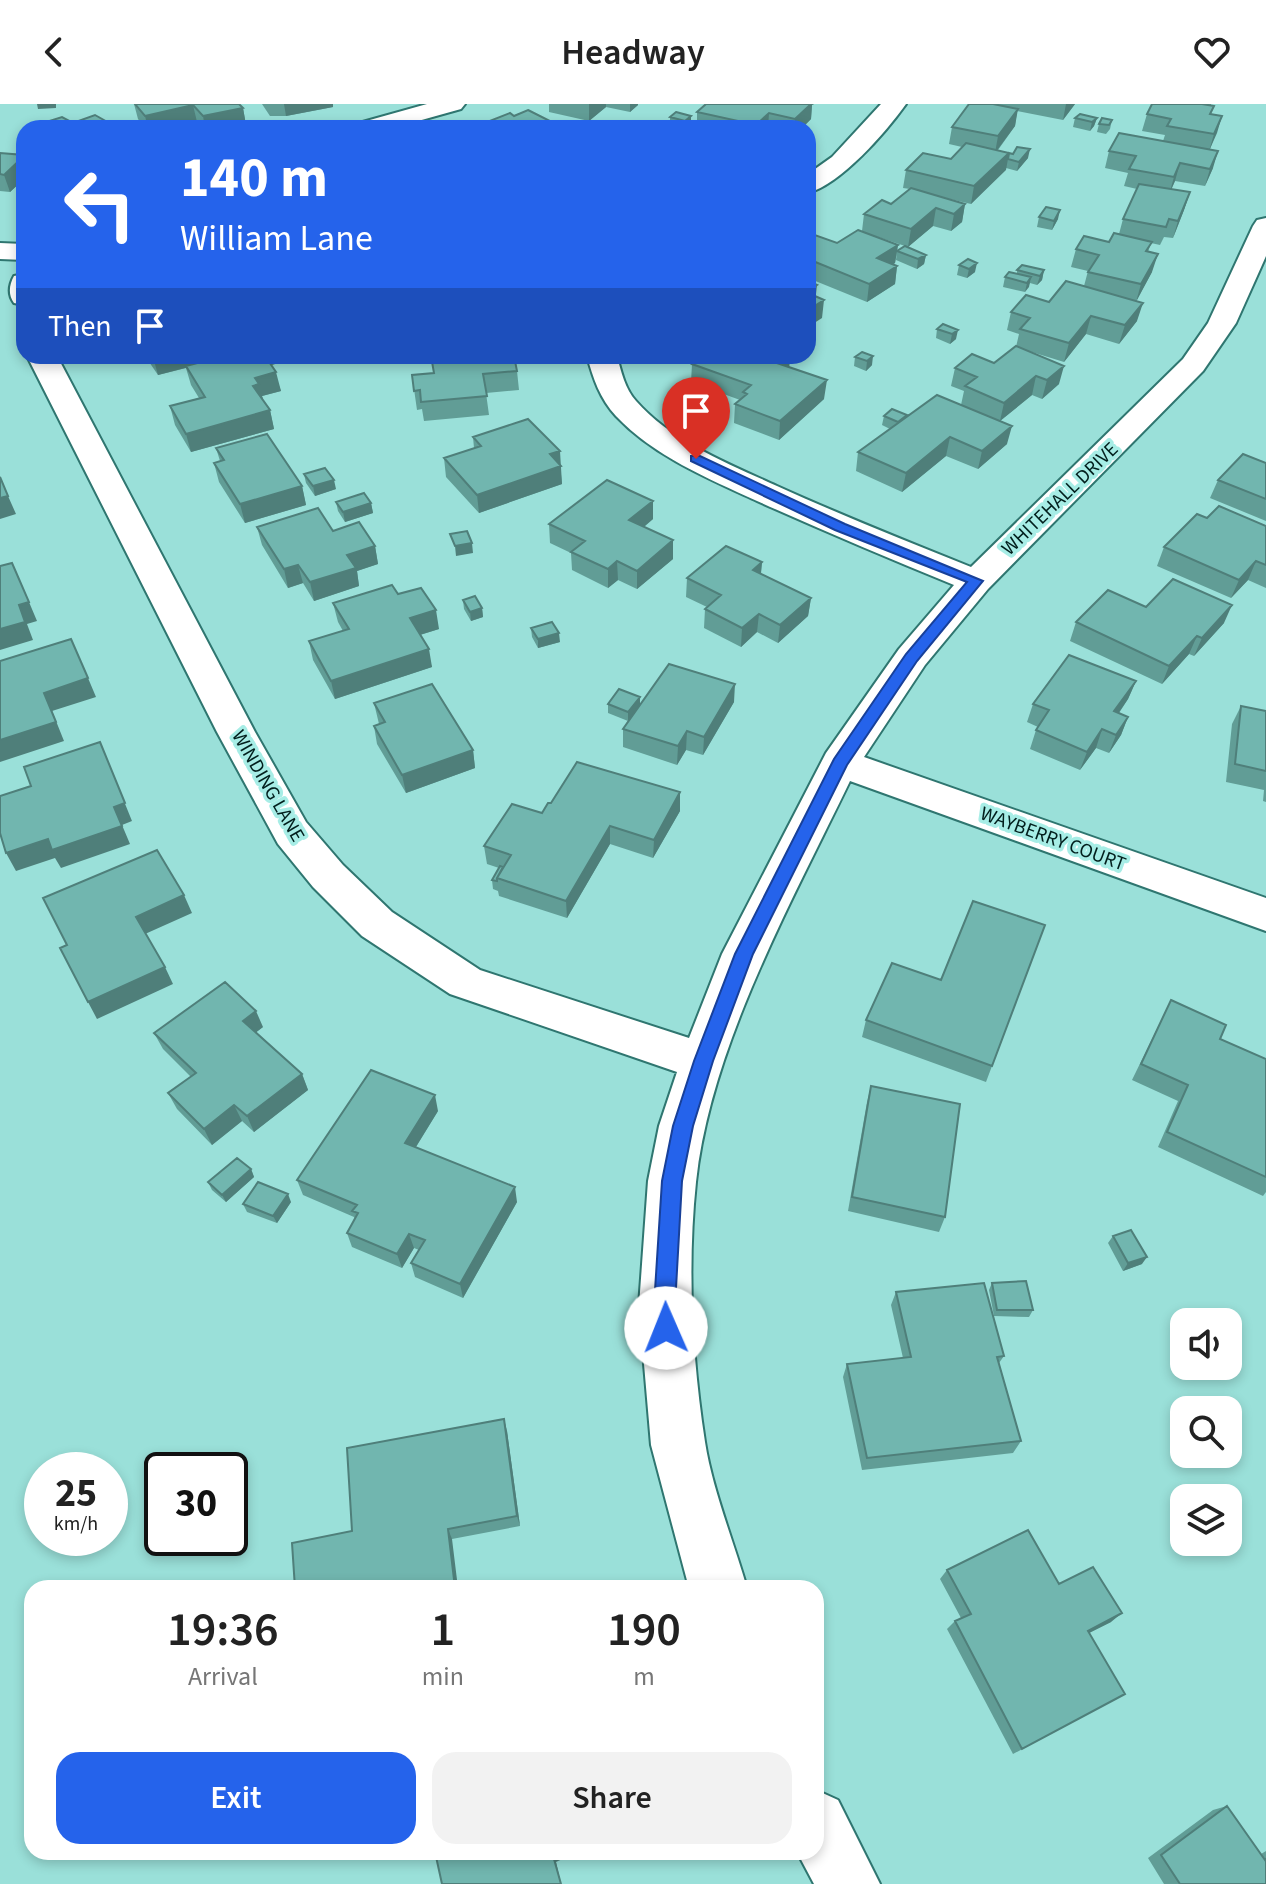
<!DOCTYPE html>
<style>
body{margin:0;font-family:"Source Sans 3",sans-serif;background:#f2f2f2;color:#222;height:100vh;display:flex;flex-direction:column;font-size:30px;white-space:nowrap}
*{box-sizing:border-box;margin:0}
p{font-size:26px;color:#767676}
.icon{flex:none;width:44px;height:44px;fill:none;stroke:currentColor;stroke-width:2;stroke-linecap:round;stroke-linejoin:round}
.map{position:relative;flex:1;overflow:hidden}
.side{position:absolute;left:24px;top:1476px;width:800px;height:280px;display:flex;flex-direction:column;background:#fff;border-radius:24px;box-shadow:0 4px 12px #0003}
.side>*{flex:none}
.guide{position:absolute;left:16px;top:16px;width:800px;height:244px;border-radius:24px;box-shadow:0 4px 12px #0003;background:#2563eb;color:#fff;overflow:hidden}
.buttons{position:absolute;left:1170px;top:1204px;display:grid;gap:16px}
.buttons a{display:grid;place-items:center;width:72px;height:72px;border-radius:16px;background:#fff;box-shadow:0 4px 12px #0003;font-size:40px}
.speed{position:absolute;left:24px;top:1348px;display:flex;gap:16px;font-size:40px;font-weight:700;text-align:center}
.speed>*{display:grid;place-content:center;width:104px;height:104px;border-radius:50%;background:#fff;box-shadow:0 4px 12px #0003;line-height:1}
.speed small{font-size:20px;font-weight:400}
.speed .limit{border:4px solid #111;border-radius:12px;background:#fff;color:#111}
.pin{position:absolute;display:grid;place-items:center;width:68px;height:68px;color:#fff;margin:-82px -34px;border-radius:50% 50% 50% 0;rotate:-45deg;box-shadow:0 0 8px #0007}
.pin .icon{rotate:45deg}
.me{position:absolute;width:88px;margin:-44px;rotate:359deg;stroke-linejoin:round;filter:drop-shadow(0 0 6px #0008)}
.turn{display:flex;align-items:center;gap:28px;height:168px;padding:0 32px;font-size:36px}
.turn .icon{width:104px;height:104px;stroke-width:2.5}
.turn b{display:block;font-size:56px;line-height:68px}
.then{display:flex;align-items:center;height:76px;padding:0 32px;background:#0003;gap:16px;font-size:30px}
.eta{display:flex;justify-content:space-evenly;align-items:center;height:136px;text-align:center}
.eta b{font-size:48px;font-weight:600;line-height:56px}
.primary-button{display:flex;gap:16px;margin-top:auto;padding:16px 32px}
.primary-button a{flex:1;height:92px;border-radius:24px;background:#2563eb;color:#fff;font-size:32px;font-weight:600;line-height:92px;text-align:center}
.primary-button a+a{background:#f2f2f2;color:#222}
header{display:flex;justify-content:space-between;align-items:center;height:104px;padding:0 32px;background:#fff;font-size:36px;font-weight:600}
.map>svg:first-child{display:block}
</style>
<header><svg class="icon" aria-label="back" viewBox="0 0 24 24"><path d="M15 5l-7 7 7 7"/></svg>Headway<svg class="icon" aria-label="heart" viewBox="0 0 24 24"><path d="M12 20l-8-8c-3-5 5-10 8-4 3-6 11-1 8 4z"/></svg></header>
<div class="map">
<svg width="1266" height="1780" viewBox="0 0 1266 1780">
<rect width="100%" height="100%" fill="#9ae0d9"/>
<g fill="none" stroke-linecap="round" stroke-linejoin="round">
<defs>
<path id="minor" d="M427 0H465L461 5 393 24H355L359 19Z
M881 0H906C886 28 841 80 808 89V70L832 53Z
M1266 114V152L1236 219 1203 267 988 485 925 561 864 653 1266 794V827L850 677C792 797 710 944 696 1078 687 1164 692 1253 705 1338 712 1384 734 1439 747 1484H689L651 1341 639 1202 648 1077 659 1022 677 968 450 890 362 832 313 783 278 740 217 628 27 252H57L255 628 306 718 343 761 392 808 480 866 689 934 722 850 826 649 899 545 954 481C888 454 822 426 757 397 707 374 654 352 616 312 600 295 593 274 587 252H617C621 267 625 285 636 297 672 338 729 360 777 382 841 411 906 437 971 463L1183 255 1208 219 1253 122 1257 116Z
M0 139 24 140V156L0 155Z
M24 170V201L14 199C8 191 9 181 14 172Z
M816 1686 838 1696 880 1780H814L797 1748H816Z"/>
</defs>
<use href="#minor" stroke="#2f7670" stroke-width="4"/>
<use href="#minor" fill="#fff" fill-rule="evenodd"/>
</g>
<path fill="#619d96" d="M134 0H239L243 4 246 21 230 24H202L197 18 171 24H145L138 15Z
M262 0H333V3L286 12H270Z
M549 0H638V1L630 8 606 3 589 17 549 8Z
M706 0H814L812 1 811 15 802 24H697V8Z
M969 0H1075L1063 16 1017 7 1015 22 998 46 1028 54 1017 67 1006 64 971 100 937 92 965 100 962 118 951 127 933 122 908 143 875 132 898 141 895 159 893 160 897 162 895 180 867 198 808 174V132L837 139 862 127 864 110 891 100 910 85 903 84 906 66 951 55 962 43 949 40 952 23Z
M1152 0H1211V10L1222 12 1210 45 1213 64 1205 82 1175 77 1171 85 1190 88 1184 106 1173 134 1164 133 1160 141 1151 139 1148 148 1152 168 1136 197 1137 217 1119 240 1086 230 1064 258 1022 245 1059 280 1042 295 1032 291 1000 317 1007 340 978 365 946 352 902 388 856 367 858 348 890 325 882 321 884 312 906 313 961 301 964 287 951 282 955 264 994 259 1016 243 1019 230 1007 226 1011 208 1049 198 1084 182 1088 167 1071 163 1076 145 1109 138 1119 130 1123 115 1137 85 1124 82 1128 69 1105 64 1109 47 1163 37 1165 31 1142 27 1147 10Z
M676 8 691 21 687 24H680L670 21V13Z
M1075 14H1097L1094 22 1090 27 1073 23Z
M1112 16 1110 25 1106 30 1097 28 1099 20Z
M0 49 24 51V75L10 88 0 87Z
M1039 113 1058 115 1052 126 1037 123Z
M897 147 926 151 924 160 917 165 896 156Z
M959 161 975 168 967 174 957 171Z
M1017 166H1044L1042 176 1037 181 1030 179 1025 188 1003 183 1005 173 1017 170Z
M943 220 956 235 950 240 936 234 937 225Z
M862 248 872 261 866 267 854 262 855 253Z
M145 252H211L212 255 241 253 286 257 271 261 281 287 262 292 263 296 270 306 274 325 191 348 175 321 170 302 199 294 191 281 186 264 158 271Z
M701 252H790L789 263 824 295 779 336 734 319 735 300 740 296 691 278 692 260Z
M517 267 519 286 486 289 489 311 424 317 422 305 417 306 412 271Z
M473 333 560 361 562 380 479 409 446 373 444 354 474 344Z
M216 344 302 382 306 401 245 419 219 378 214 359 220 357Z
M1266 359V417L1210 394 1218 376Z
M304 370 336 385 315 392 306 379Z
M336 398 371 399 373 409 345 418 338 407Z
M1207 414 1266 422V484L1248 476 1231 494 1157 462 1164 443Z
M653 415 644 423 673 436V455L637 485 618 476 608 484 572 466 571 449 550 439 549 420Z
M257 423 333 427 375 442 378 460 357 467 359 482 314 497 303 479 288 484 262 441Z
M762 458 761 470 811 494 808 512 778 539 757 528 741 543 704 524 705 505 707 503 686 493 687 474Z
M398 490 439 525 420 531 432 563 335 595 313 556 309 537 343 527 338 518 333 499Z
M463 496 482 504 483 513 471 517 464 505Z
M1146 503 1224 519 1194 552 1189 550 1162 580 1070 537 1076 518Z
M531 524 560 538 538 544 532 533Z
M1136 577 1128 595 1119 609 1128 613 1121 631 1109 649 1096 644 1080 666 1030 645 1036 626 1038 623 1027 618 1033 600Z
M734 598 703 651 686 646 677 661 623 643V625L628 617 608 609V600L640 601Z
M374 599 473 646 475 664 406 689 377 640 374 622 379 620Z
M1241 602 1266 607V698L1263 697 1264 686 1226 678 1232 620Z
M680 688V707L653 754 610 740 567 814 499 792 498 787 493 785 492 776 499 764 487 760 484 742 542 709 551 699Z
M1045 821 986 978 862 933 866 916Z
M1171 896 1220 935 1266 955V1088L1263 1092 1158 1043 1178 997 1132 976Z
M263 923 256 928 302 970 308 986 254 1028 242 1017 212 1041 177 1005 168 989 191 973 163 945 154 929Z
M871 982 945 1113 939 1128 848 1107 867 998Z
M438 1007 416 1043 517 1098 463 1194 415 1173 411 1159 419 1146 414 1144 402 1164 352 1143 347 1129 355 1115 354 1113 303 1091 297 1076Z
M251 1065 254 1073 226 1098 212 1086 208 1078Z
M291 1098 277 1119 247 1108 243 1100Z
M1113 1132 1142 1160 1123 1167 1108 1139Z
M992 1179 1033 1206 1029 1213 994 1212 989 1186Z
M896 1188 1004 1252 999 1259 1021 1337 1013 1349 862 1366 843 1273 847 1260 903 1254 891 1201Z
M1183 1300 1220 1306H1184V1322L1177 1306Z
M507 1327 520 1422 452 1435 352 1427Z
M947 1466 1059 1480 1111 1518 1089 1529 1125 1590 1013 1650 947 1525 955 1517 961 1514 940 1475Z
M1227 1702 1261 1750 1266 1747V1780H1164L1148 1754 1213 1706Z"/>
<path fill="#4f7f7a" d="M37 0H56V4L38 5Z
M284 0H333V3L286 12Z
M589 0H606V3L589 17Z
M630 0H638V1L630 8Z
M811 0H814L812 1 811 15 802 24H794L795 15Z
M1066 0H1075L1063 16Z
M193 1 197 18 171 24H148L145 12Z
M243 4 246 21 230 24H205L203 12Z
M1018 5 1015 22 995 49 998 32Z
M769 9 768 24H756V21Z
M691 12V21L685 24V17Z
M1222 12 1217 29 1209 47 1214 30Z
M1097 14 1094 22 1090 27 1092 18Z
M554 19 555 24H540Z
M1030 45 1028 54 1017 67 1019 58Z
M1218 47 1213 64 1205 82 1210 65Z
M1009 49 1006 66 971 100 974 82Z
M24 52V75L10 88 4 71Z
M1180 59 1175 77 1169 91 1174 73Z
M1190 88 1184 106 1173 134 1178 117Z
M965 100 962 118 951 127 954 110Z
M936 104 933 122 908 143 911 125Z
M1060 106 1058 115 1052 126 1054 117Z
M898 141 895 159 874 172 877 154Z
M1158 150 1152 168 1136 198 1141 180Z
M926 151 924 160 917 165 918 155Z
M977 159 975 168 967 174 969 165Z
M897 162 895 180 867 198 869 180Z
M1044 166 1042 176 1037 181 1040 172Z
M1031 173 1029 183 1025 188 1027 179Z
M817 181 815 199 808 204V187Z
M824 196 822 214 808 223V206Z
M1143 199 1137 217 1119 240 1125 221Z
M1091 212 1086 230 1064 258 1069 239Z
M958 226 956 235 950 240 952 230Z
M157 252H211L212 257 158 271 153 253Z
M265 252H285L286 257 268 262Z
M785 252H790L789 266 777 259Z
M873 252 872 261 866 267 867 257Z
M1064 262 1059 280 1042 295 1047 276Z
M276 268 281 287 262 292 264 299 253 282 255 274Z
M1036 272 1032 291 1000 317 1004 299Z
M827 276 824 295 779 336 780 317Z
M270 306 274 325 191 348 186 330Z
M1012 322 1007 340 978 365 982 347Z
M950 333 946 352 902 388 906 369Z
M560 347 562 380 479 409 477 391 550 350Z
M334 376 336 385 315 392 313 382Z
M302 382 306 401 245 419 240 400Z
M8 392 16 410 0 415V394Z
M653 397V415L629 435V416Z
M371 399 373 409 345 418 343 408Z
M673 436V455L637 485V467Z
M472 439 473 449 456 452 455 442Z
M375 442 378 460 357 467 359 482 314 497 310 478 347 451Z
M617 457 618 476 608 484V465Z
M1256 457 1248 476 1231 494 1239 476Z
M762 458 760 477 753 466Z
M298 461 303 479 288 484 284 465Z
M811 494 808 512 778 539 780 521Z
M29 498 37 517 27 520 33 536 0 546V525L19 501Z
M1232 501 1224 519 1194 552 1202 534Z
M482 504 483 513 471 517 470 508Z
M436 506 439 525 413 533 410 514Z
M759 510 757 528 741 543 742 524Z
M559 529 560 538 538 544V535Z
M1197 532 1189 550 1162 580 1169 562Z
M429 545 432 563 335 595 331 577Z
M88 574 96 593 52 607 64 637 0 658V636L44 589Z
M1136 577 1128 595 1107 626 1114 607Z
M735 580 734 598 703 651 704 633Z
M640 593V603L628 617V608Z
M1128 613 1121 631 1109 649 1116 631Z
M1102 625 1096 644 1080 666 1087 648Z
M687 627 686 646 677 661 678 642Z
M100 638 132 717 122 721 130 740 61 764 55 754 16 767 6 749 114 703Z
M473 646 475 664 406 689 402 671Z
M680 688V707L653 754 654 736Z
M610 722V740L567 814 566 797Z
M184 791 192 809 145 830 136 813Z
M165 863 173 880 97 915 88 898Z
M256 907 263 923 250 933 243 917Z
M302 970 308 986 254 1028 247 1012Z
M435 991 438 1007 409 1054 405 1039Z
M234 1001 242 1017 212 1041 204 1025Z
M251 1065 254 1073 226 1098 222 1091Z
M515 1083 517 1098 463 1194 460 1180Z
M288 1090 291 1098 277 1119 273 1112Z
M409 1130 414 1144 402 1164 397 1150Z
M1147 1153 1142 1160 1123 1167 1128 1159Z
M504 1315 507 1327 520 1422 517 1412Z
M448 1425 452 1435 458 1484H455Z
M77 1434H88L89 1436 63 1449 56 1444Z
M1122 1509 1111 1518 1077 1535 1088 1527Z
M569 1748H573V1750L556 1758 561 1780 554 1755Z"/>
<path fill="#71b6af" stroke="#4f7f7a" stroke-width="2" d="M135 0H239L243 4 203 12 193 1 145 12Z
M706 0H811L795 15 769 9 756 21 697 8Z
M969 0H993L1018 5 998 32 952 23Z
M1152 0H1202L1214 2 1210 10 1222 12 1214 30 1167 22 1171 15 1147 10Z
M528 6 554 19 540 24H472L510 9 514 12Z
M676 8 691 12 685 17 670 13Z
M1080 10 1097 14 1092 18 1075 14Z
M95 11 118 24H55L46 18 62 13 73 19Z
M1102 14 1112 16 1109 21 1099 20Z
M1119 29 1218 47 1210 65 1180 59 1174 73 1129 65 1136 52 1109 47Z
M966 39 1009 49 974 82 906 66 923 49 951 55Z
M1017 43 1030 45 1019 58 1008 55 1009 49 1013 50Z
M0 49 24 51V52L4 71 0 70Z
M1139 80 1190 88 1178 117 1169 115 1166 123 1123 115Z
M911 84 965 100 954 110 936 104 911 125 864 110 882 96 891 100Z
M1046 103 1060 106 1054 117 1039 113Z
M858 126 898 141 877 154 897 162 869 180 808 155V132L812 130 837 139Z
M1114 129 1152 138 1146 147 1158 150 1141 180 1088 168 1099 151 1076 145 1084 132 1109 138Z
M905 142 926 151 918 155 897 147Z
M968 155 977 159 969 165 959 161Z
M1022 161 1044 166 1040 172 1017 166Z
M1009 168 1031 173 1027 179 1005 173Z
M808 177 817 181 808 187Z
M1066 177 1143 199 1125 221 1091 212 1069 239 1020 225 1030 214 1011 208 1026 191 1049 198Z
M808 189 824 196 808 206Z
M943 220 958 226 952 230 937 225Z
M1016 242 1064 262 1047 276 1036 272 1004 299 965 282 977 273 955 264 972 250 994 259Z
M862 248 873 252 867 257 855 253Z
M224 252H240L241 253 247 252H265L276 268 255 274 259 280 253 282 270 306 186 330 170 302 205 293 186 262Z
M431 252H514L517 267 483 270 487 292 421 298 420 286 414 287 412 271 434 269Z
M701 252H785L777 259 827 276 780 317 735 300 747 290 743 288 751 281 692 260Z
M937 291 1012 322 982 347 950 333 906 369 858 348Z
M892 305 907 311 898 318 884 312Z
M528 315 560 347 550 350 561 362 477 391 444 354 481 342 473 333Z
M267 330 302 382 240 400 214 359 224 356 216 344Z
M1243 350 1266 359V395L1218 376Z
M325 364 334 376 313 382 304 370Z
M0 373 8 392 0 394Z
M607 376 653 397 629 416 673 436 637 467 617 457 608 465 571 448 585 437 549 420Z
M364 389 371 399 343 408 336 398Z
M1219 402 1266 422V461L1256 457 1239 476 1164 443 1197 410 1207 414Z
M318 404 333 427 359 418 375 442 347 451 356 464 310 478 298 461 284 465 257 423Z
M467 427 472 439 455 442 450 430Z
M726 442 762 458 753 466 811 494 780 521 759 510 742 524 705 505 721 491 687 474Z
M12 459 29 498 19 501 25 518 0 525V462Z
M1173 475 1232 501 1202 534 1197 532 1169 562 1076 518 1108 486 1146 503Z
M392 481 398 490 421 484 436 506 410 514 429 545 331 577 309 537 349 525 333 499Z
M475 492 482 504 470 508 463 496Z
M552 518 559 529 538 535 531 524Z
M71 535 88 574 44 589 56 618 0 636V557Z
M1069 551 1136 577 1114 607 1128 613 1116 631 1102 625 1087 648 1036 626 1049 606 1033 600Z
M669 560 735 580 704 633 687 627 678 642 623 625Z
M432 580 473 646 402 671 374 622 385 618 374 599Z
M619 585 640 593 628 608 608 600Z
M1241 602 1266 607V667L1235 660Z
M100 638 125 699 114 703 122 722 52 746 48 735 6 749 0 729V692L31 682 24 663Z
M577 658 680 688 654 736 610 722 566 797 497 774 511 751 484 742 512 700 542 709 548 699H551Z
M157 746 184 791 136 813 165 863 88 898 60 844 67 841 43 794Z
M500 762 503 763 497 774V777L492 776Z
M973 797 1045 821 992 962 866 916 892 859 941 876Z
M225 878 256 907 243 917 302 970 247 1012 234 1001 204 1025 168 989 196 969 154 929Z
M1171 896 1226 921 1220 935 1266 955V1073L1167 1028 1188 981 1141 960Z
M371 966 435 991 405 1039 515 1083 460 1180 411 1159 425 1136 409 1130 397 1150 347 1129 358 1109 352 1107 357 1101 297 1076Z
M871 982 960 1000 945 1113 852 1093Z
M237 1054 251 1065 222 1091 208 1078Z
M258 1078 288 1090 273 1112 243 1100Z
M1131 1126 1147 1153 1128 1159 1113 1132Z
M1026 1177 1033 1206H997L992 1179Z
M984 1179 1004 1252 997 1253 1021 1337 867 1354 847 1260 911 1253 896 1188Z
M1215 1294 1220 1306H1186L1183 1300Z
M504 1315 517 1412 448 1425 455 1484H295L292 1439 352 1427 347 1344Z
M1028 1426 1059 1480 1093 1463 1122 1509 1088 1527 1125 1590 1022 1645 955 1517 971 1510 947 1466Z
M53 1434H77L56 1444Z
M1227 1702 1265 1756 1266 1755V1780H1180L1161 1751Z
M435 1748H569L554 1755 561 1780H442Z"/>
<path fill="#2563eb" stroke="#184099" stroke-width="2" d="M691 352H700L845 420 983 477 917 557 847 661 753 850 713 957 693 1022 682 1077 675 1202 677 1224 674 1232 666 1235 659 1232 654 1202 662 1077 673 1022 694 957 735 850 834 655 906 550 967 478 835 426 691 357Z"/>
<g text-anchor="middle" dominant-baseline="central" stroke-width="7" stroke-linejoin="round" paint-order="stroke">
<g font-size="20" fill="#021f1d" stroke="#a7ede6">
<text transform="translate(1060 395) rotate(-44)">WHITEHALL DRIVE</text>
<text transform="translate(268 682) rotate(60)">WINDING LANE</text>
<text transform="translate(1053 735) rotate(20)">WAYBERRY COURT</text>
</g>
</g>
</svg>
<div class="buttons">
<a><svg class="icon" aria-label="sound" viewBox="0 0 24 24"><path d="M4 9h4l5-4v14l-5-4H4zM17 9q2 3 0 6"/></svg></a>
<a><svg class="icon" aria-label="search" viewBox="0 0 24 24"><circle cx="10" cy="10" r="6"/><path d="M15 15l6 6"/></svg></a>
<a><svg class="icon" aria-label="layers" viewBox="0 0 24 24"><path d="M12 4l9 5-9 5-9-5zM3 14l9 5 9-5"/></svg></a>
</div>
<div class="speed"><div>25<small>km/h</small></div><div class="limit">30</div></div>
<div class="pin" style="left:696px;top:355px;background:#d93025"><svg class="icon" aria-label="arrive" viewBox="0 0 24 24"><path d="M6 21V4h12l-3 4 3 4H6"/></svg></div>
<svg class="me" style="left:666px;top:1224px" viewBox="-20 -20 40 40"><circle r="19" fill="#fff"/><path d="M0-13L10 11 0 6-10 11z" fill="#2563eb"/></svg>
<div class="guide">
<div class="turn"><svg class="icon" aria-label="left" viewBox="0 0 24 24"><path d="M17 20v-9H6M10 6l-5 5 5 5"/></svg><div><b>140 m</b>William Lane</div></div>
<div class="then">Then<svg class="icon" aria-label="arrive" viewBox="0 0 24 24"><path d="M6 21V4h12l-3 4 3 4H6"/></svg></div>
</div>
<section class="side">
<div class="eta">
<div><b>19:36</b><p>Arrival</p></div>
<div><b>1</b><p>min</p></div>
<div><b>190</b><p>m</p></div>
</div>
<div class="primary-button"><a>Exit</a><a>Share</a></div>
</section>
</div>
